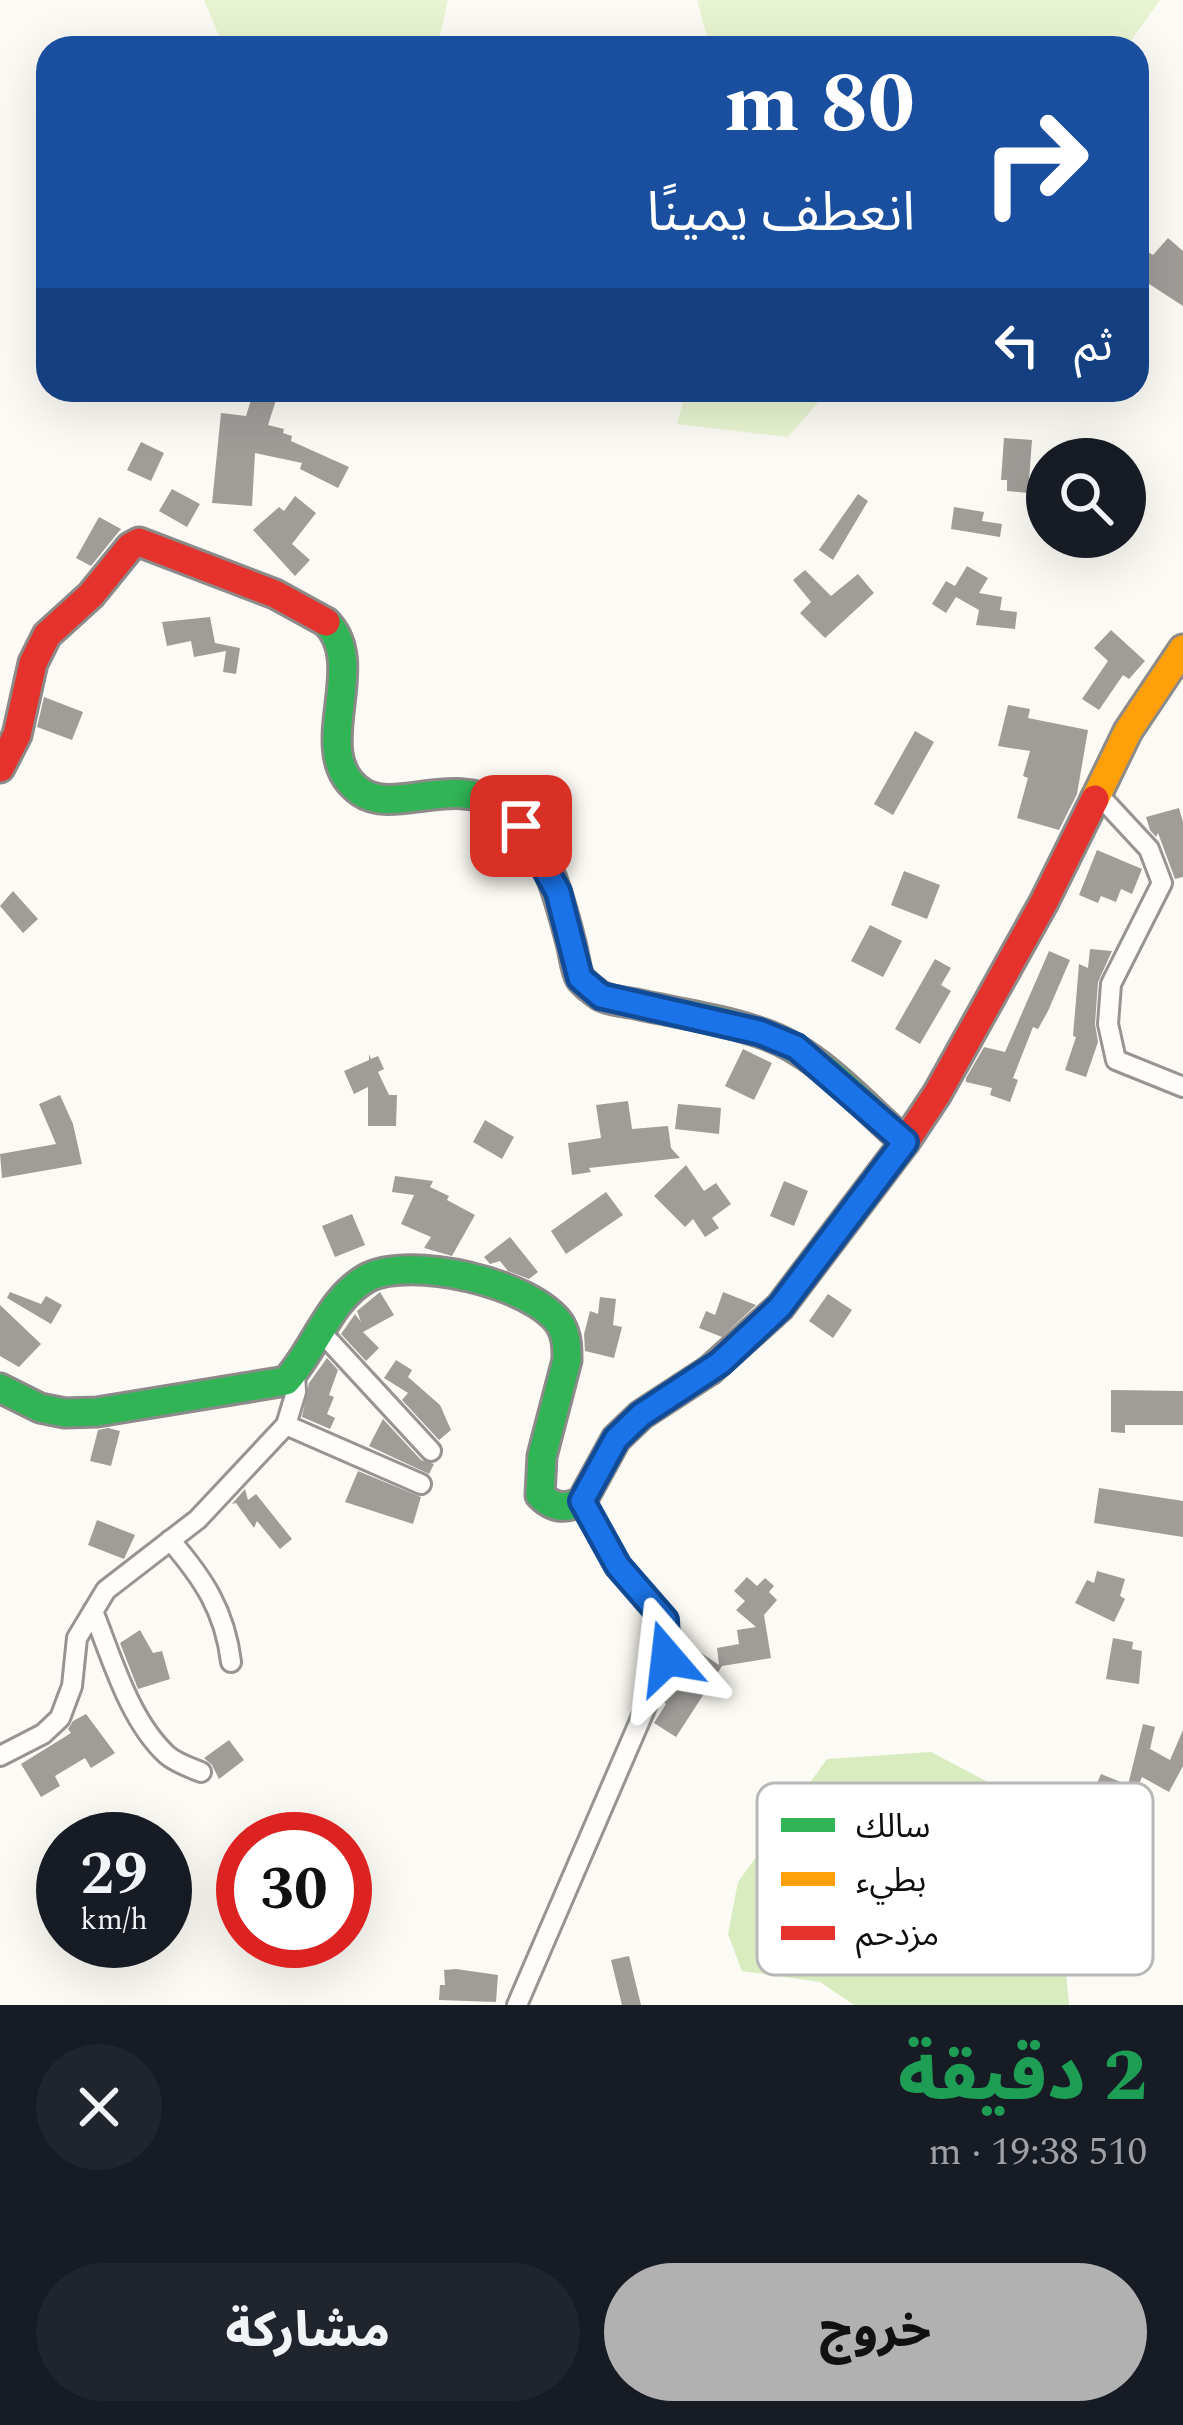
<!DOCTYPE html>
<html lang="ar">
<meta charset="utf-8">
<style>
body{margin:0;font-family:Spectral,"Noto Sans Arabic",serif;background:#20242c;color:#f1f3f6;direction:rtl;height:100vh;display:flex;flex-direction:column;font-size:45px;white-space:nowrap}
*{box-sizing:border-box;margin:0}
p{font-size:39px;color:#9ea1a6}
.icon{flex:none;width:66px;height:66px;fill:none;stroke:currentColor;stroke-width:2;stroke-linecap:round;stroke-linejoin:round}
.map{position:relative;height:2005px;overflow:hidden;direction:ltr}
.sheet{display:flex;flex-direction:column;background:#171b24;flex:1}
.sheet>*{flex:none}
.top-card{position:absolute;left:36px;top:36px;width:1113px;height:366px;border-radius:36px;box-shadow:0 12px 48px #0002;direction:rtl;background:#1a4fa0;color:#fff;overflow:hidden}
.tools{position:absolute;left:1026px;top:438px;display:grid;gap:24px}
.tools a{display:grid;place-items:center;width:120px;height:120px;border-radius:50%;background:#171b24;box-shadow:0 12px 48px #0002;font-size:60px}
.speed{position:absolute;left:36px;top:1812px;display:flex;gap:24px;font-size:60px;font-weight:700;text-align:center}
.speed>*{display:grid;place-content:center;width:156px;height:156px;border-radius:50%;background:#171b24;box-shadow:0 12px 48px #0002;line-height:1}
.speed small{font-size:30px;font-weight:400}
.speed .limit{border:18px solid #d22;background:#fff;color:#111}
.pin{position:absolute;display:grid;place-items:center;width:102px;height:102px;color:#fff;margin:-51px;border-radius:24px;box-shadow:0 6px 18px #0006}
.me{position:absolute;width:132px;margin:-66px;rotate:343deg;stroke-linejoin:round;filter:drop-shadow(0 0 9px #0008)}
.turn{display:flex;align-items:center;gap:42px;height:252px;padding:0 36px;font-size:54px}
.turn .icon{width:156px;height:156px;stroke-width:2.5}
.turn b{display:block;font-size:84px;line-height:102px}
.then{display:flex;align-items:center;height:114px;padding:0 36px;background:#0003;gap:24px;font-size:45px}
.round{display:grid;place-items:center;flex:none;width:126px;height:126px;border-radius:63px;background:#20242c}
.headline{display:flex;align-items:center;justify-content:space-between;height:204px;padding:0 36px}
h1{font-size:72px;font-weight:800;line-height:90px;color:#1e9e55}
.primary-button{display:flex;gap:24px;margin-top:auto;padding:24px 36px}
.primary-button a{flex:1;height:138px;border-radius:72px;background:#b1b1b2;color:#111;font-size:48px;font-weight:800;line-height:138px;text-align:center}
.primary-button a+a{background:#20242c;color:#f1f3f6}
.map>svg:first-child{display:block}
</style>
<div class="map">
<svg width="1183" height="2005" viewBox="0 0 1183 2005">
<rect width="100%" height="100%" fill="#fcfaf4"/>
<path fill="#e8f4d1" d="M204 0H448L437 48H224Z
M697 0H1160L1126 48H710Z
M686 390H829L788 437 677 424Z"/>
<path fill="#d8ecbf" d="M931 1752 986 1781 1037 1848 1066 1971 1069 2005H854L820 1982 742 1971 728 1934 738 1882 827 1759Z"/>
<path fill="#a09d99" d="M1168 238 1183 251V306L1143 280 1147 275 1137 268 1146 251 1153 255Z
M254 390 278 394 268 425 284 429 283 433 292 436 291 441 349 467 338 488 300 469 302 463 255 453 252 506 212 503 221 413 246 416Z
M1004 438 1032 440 1028 493 1007 491V480H1001Z
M141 442 164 453 151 481 127 470Z
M172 489 200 504 187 527 159 511Z
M858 494 868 501 833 560 819 550Z
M295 496 316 513 292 544 310 560 295 576 253 530 279 507 284 511Z
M954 507 984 512 982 521 1002 524 1000 537 951 529Z
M99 517 121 529 91 566 76 558Z
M967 566 988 578 979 593 1002 597 1000 610 1017 612 1015 629 976 625 979 610 956 597 946 613 932 604 946 581 955 586Z
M805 570 831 596 858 574 874 593 825 638 800 613 811 602 793 580Z
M210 617 215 643 240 648 236 674 223 672 226 651 194 657 191 641 167 646 162 622Z
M1111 630 1145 661 1129 679 1123 675 1099 710 1082 699 1108 661 1094 648Z
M44 697 83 712 72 740 37 727Z
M1008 705 1030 709 1028 718 1088 730 1077 794 1059 830 1017 818 1028 778 1023 776 1030 751 998 746Z
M915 731 934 742 893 815 874 804Z
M1179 808 1183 822V877L1175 879 1158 833 1156 837 1150 830 1146 817Z
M1097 850 1142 869 1132 894 1121 889 1116 902 1101 896 1098 903 1079 895Z
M904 871 940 885 927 919 891 905Z
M13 891 38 919 23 933 0 906Z
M870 925 902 941 883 977 851 961Z
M1090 949 1112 951 1098 982 1095 1024 1098 1042 1086 1077 1065 1070 1076 1037 1073 1036 1079 964 1088 968Z
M1049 951 1070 960 1048 1011 1038 1029 1033 1027 1013 1078 1018 1080 1010 1102 990 1095 992 1088 966 1082V1078L984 1047 1005 1052Z
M935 959 951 968 941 985 951 991 920 1044 895 1029Z
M743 1049 772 1063 754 1100 725 1086Z
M369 1054 371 1059 378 1056 384 1069 378 1072 389 1095H397L396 1126H368V1087L354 1094 344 1071 369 1060Z
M60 1095 73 1124 82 1164 2 1178 0 1154 56 1144 39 1104Z
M628 1101 632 1129 668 1126 671 1148 680 1158 589 1168 591 1172 572 1175 568 1143 601 1138 596 1105Z
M678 1104 721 1108 719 1134 675 1129Z
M485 1120 514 1137 502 1159 473 1142Z
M686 1165 704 1191 716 1183 731 1204 712 1218 719 1228 705 1237 693 1219 685 1227 654 1196Z
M395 1176 433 1181 430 1187 449 1196 447 1200 475 1215 452 1256 424 1248 431 1237 401 1224 414 1195 392 1192Z
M784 1181 808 1191 794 1226 770 1216Z
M606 1192 623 1215 566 1254 551 1231Z
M352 1214 365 1245 335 1257 322 1226Z
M510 1237 538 1272 529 1279 508 1271 500 1261 490 1264 484 1257Z
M10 1292 41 1304 46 1296 62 1305 51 1324 7 1298Z
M380 1292 394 1315 363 1332 379 1348 366 1361 341 1334 355 1314 361 1322 357 1311Z
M723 1292 756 1305 722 1337 699 1328 706 1311 715 1315Z
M828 1294 852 1310 833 1338 809 1321Z
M600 1297 616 1299 613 1325 622 1327 614 1358 585 1351 584 1334 590 1311 598 1314Z
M0 1305 41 1344 19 1367 0 1356Z
M327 1358 338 1370 329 1395 334 1397 327 1414 335 1418 330 1429 302 1417 309 1383Z
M396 1360 412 1370 408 1377 440 1405 451 1430 439 1440 402 1400 408 1393 384 1378Z
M1111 1390 1183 1391V1425H1125V1433L1111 1432Z
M383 1419 421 1460 434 1464 429 1474 369 1446Z
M108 1428 120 1431 111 1466 90 1461 98 1430Z
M358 1471 421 1497 413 1524 345 1502Z
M1099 1488 1183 1501V1537L1094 1523Z
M245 1489 248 1500 256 1494 292 1539 280 1549 257 1521 254 1528 236 1503 232 1504Z
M97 1520 135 1535 124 1559 88 1545Z
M1097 1571 1125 1579 1120 1596 1125 1599 1114 1622 1075 1603 1087 1580 1094 1583Z
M747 1577 757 1586 765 1578 774 1586 769 1592 777 1600 764 1615 771 1658 722 1666 676 1737 654 1723 666 1704 663 1701 697 1650 719 1665 717 1648 739 1644 737 1630 756 1627 736 1610 745 1601 734 1591Z
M140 1630 153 1653 162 1651 170 1679 138 1689 120 1643Z
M1113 1638 1133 1642 1132 1649 1142 1651 1139 1684 1106 1679Z
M86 1714 115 1753 91 1768 85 1758 55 1776 60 1786 41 1797 21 1764 71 1733 68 1729 73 1721Z
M1143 1724 1155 1727 1150 1749 1170 1760 1183 1730V1766L1169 1792 1142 1777 1126 1814 1090 1800 1101 1774 1128 1785Z
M229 1740 244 1760 219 1779 212 1765 204 1758Z
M629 1956 641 2005H622L611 1960Z
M456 1969 498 1975 496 2002 439 2000 440 1985H445L444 1970Z"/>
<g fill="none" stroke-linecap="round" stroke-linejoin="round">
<defs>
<path id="street" d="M1097 793 1149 849 1162 883 1111 984 1108 1024 1116 1060 1183 1087
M322 1333 431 1451
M286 1425 421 1484
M170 1540C203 1578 225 1611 231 1662
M93 1611C112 1658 129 1720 167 1755 176 1763 189 1767 201 1772
M0 1756 43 1734 60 1718 72 1686 77 1638 106 1590 198 1519 286 1425 296 1392 295 1373
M517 2005 667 1658 665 1620 618 1566 582 1501"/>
<path id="fast" d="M326 622C371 666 305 754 361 792 394 815 455 774 502 807 544 836 559 896 571 943 574 953 575 969 580 978 583 983 596 993 601 996 611 1001 626 1002 636 1004 677 1013 721 1019 761 1033 817 1051 861 1104 905 1142
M0 1388 40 1408 65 1413 97 1412 286 1381C315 1350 329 1299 367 1278 410 1255 532 1283 560 1324 567 1336 567 1347 567 1360L542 1456 540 1495C553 1508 565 1510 582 1501L616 1439 641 1415 710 1370"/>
<path id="slow" d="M1095 799 1128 731 1183 649"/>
<path id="jam" d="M0 768 17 735 33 663 47 635 91 595 130 547 139 542 275 594 326 622
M710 1370 780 1307 905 1142 937 1094 1044 902 1095 799"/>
</defs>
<use href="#street" stroke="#969592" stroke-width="24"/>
<use href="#fast" stroke="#8c8b89" stroke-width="33"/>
<use href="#slow" stroke="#8c8b89" stroke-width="33"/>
<use href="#jam" stroke="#8c8b89" stroke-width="33"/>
<use href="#street" stroke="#fffefd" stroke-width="18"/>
<use href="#fast" stroke="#30b455" stroke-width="27"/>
<use href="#slow" stroke="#ff9f0a" stroke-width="27"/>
<use href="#jam" stroke="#e5322d" stroke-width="27"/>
</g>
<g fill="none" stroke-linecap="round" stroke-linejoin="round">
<defs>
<path id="route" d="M521 826 558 892 580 978 601 996 759 1032 796 1047 905 1142 780 1307 720 1363 641 1415 616 1439 582 1501 618 1566 665 1620 667 1658"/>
</defs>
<use href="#route" stroke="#114b97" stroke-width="30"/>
<use href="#route" stroke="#1a73e8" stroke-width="21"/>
</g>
<rect x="757" y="1783" width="396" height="192" rx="18" fill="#fff" stroke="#b7b7b7" stroke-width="3"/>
<rect x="781" y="1818" width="54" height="14" fill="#30b455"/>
<rect x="781" y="1872" width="54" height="14" fill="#ff9f0a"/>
<rect x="781" y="1926" width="54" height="14" fill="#e5322d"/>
<g font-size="33" fill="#0f0f0f">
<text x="856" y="1837">سالك</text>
<text x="856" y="1891">بطيء</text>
<text x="856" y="1945">مزدحم</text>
</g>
</svg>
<div class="tools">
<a><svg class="icon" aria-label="search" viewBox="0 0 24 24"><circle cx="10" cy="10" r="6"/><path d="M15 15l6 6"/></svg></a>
</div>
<div class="speed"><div>29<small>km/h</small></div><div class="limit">30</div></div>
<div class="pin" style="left:521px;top:826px;background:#d93025"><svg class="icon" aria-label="arrive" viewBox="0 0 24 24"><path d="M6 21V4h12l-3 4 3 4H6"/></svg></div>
<svg class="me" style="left:667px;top:1658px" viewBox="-20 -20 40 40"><path d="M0-17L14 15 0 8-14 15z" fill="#1a73e8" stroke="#fff" stroke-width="4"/></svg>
<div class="top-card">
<div class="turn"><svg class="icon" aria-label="right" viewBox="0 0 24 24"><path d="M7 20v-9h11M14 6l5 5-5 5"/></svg><div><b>80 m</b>انعطف يمينًا</div></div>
<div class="then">ثم<svg class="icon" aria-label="left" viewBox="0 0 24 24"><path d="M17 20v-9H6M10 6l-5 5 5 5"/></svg></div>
</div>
</div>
<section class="sheet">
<div class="headline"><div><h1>2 دقيقة</h1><p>510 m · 19:38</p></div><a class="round"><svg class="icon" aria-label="close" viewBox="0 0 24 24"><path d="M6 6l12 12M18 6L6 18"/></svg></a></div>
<div class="primary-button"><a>خروج</a><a>مشاركة</a></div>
</section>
